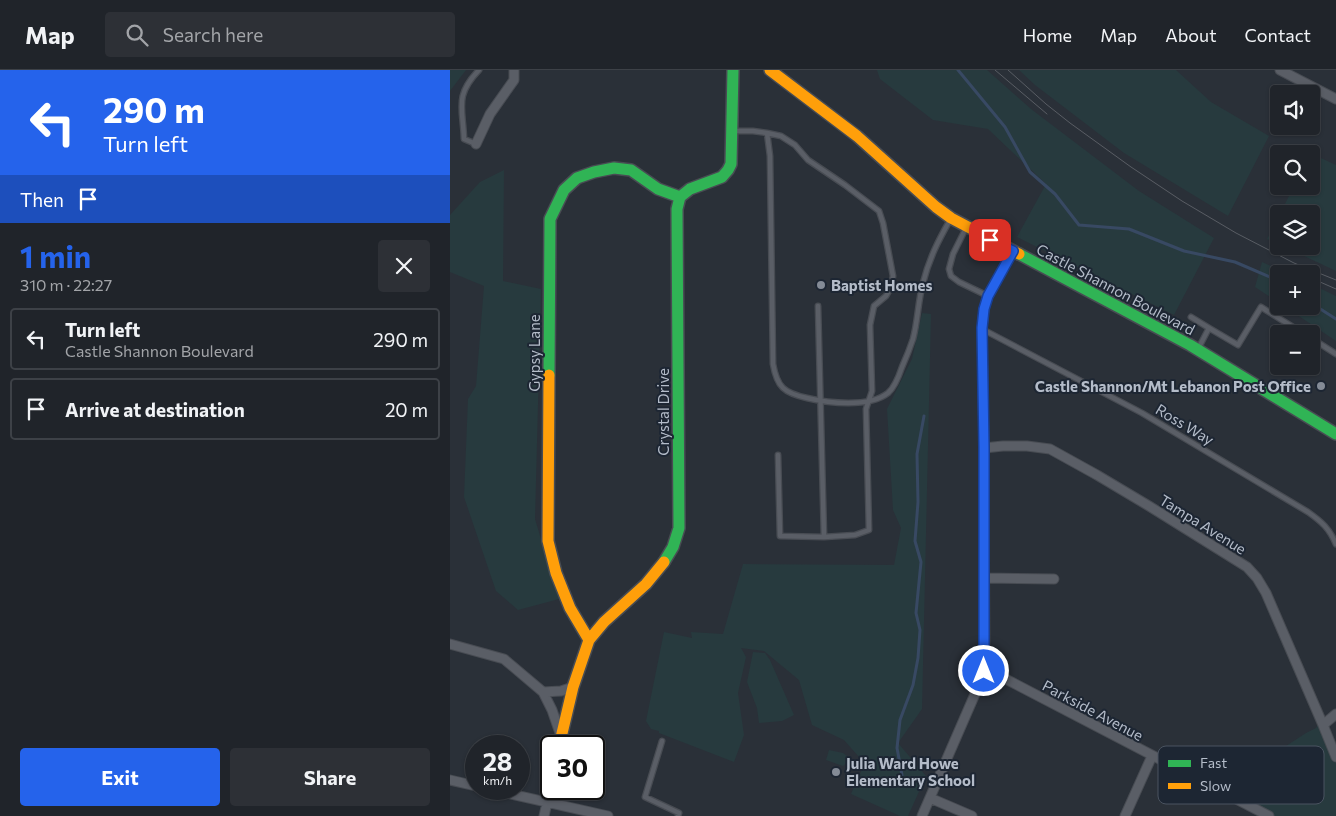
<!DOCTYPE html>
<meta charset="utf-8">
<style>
body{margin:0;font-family:Commissioner,sans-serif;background:#2d3036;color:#f1f3f6;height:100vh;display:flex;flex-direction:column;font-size:19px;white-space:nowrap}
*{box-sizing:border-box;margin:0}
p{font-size:16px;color:#a2a4a8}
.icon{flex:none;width:28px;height:28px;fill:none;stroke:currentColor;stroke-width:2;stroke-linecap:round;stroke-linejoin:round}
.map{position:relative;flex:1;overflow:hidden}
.sheet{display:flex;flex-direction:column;background:#20242a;width:450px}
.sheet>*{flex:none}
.hud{background:#2563eb;color:#fff;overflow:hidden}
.fabs{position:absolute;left:820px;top:15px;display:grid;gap:10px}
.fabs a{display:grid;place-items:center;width:50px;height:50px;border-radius:5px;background:#20242a;box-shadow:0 1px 4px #0004,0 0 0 1px #3d4147;font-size:25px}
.speed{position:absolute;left:15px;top:665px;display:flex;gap:10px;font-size:25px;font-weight:700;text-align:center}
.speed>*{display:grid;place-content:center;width:65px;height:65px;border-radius:50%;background:#20242a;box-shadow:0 1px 4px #0004,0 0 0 1px #3d4147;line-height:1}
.speed small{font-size:12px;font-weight:400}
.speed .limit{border:2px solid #111;border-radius:8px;background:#fff;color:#111}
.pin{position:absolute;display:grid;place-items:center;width:42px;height:42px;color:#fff;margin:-21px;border-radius:10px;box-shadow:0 2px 8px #0006}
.me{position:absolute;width:55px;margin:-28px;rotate:0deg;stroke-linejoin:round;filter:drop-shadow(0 0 4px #0008)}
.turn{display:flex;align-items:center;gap:18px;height:105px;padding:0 20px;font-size:22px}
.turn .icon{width:65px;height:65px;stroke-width:2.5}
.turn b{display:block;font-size:35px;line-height:42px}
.then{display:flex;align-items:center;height:48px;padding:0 20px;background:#0003;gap:10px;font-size:19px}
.round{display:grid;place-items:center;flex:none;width:52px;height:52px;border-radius:5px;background:#2d3036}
.head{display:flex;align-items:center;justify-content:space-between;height:85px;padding:0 20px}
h1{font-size:30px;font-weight:700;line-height:38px;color:#2563eb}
.primary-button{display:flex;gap:10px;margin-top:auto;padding:10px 20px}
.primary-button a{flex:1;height:58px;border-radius:5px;background:#2563eb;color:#fff;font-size:20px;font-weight:700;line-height:58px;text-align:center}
.primary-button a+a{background:#2d3036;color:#f1f3f6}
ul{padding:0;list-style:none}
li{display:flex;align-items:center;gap:15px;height:62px;margin:0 10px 8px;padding:0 10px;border:2px solid #3d4147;border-radius:5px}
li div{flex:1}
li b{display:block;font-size:19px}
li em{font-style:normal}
header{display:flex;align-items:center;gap:30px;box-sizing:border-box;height:70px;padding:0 25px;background:#20242a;border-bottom:1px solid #3d4147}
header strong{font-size:24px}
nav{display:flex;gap:28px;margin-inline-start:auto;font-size:18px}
.search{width:350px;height:45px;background:#2d3036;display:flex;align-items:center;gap:12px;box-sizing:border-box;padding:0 18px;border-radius:5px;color:#a2a4a8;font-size:19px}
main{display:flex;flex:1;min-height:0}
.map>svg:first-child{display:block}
</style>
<header>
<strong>Map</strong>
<div class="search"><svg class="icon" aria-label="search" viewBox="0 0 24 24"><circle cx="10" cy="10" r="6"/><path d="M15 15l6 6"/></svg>Search here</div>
<nav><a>Home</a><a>Map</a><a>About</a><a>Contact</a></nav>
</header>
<main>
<section class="sheet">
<div class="hud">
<div class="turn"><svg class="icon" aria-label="left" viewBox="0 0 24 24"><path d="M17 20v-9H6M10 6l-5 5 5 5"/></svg><div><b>290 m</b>Turn left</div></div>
<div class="then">Then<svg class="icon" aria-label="arrive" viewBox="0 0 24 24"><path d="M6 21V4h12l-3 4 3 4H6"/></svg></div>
</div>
<div class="head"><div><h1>1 min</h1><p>310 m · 22:27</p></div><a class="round"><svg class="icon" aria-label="close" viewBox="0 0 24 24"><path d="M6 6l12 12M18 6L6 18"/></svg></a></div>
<ul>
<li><svg class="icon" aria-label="left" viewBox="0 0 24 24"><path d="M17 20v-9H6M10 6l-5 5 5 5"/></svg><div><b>Turn left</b><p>Castle Shannon Boulevard</p></div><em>290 m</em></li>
<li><svg class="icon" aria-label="arrive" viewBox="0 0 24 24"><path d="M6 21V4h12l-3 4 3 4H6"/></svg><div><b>Arrive at destination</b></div><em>20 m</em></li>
</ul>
<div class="primary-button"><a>Exit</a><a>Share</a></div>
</section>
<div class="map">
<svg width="886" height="746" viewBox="0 0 886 746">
<rect width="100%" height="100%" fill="#2a3038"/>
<path fill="#273a3e" d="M0 0H16L0 21Z
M427 0H537L581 39 689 121 764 168 724 245 567 167 596 114 538 59 483 50 430 9Z
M569 0H726L761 32 819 66 778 146 674 83 585 15Z
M860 83 886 95V201L833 176H861V144H830L844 116H861V84Z
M54 100 53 211 91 219 85 449 109 529 68 540 46 521 14 427 18 329 26 316 34 216 0 202V145L30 112Z
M829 146V174L817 169Z
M812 192 838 204H829V233L805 217Z
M861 214 886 226V271L834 236H861Z
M472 243 481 244 472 639 448 673 476 706 458 746H450L401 724 412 699 409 687 394 670 362 655 349 610 314 581 291 578 296 587 288 623 294 665 284 692 209 663V661L201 659 196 651 214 562 242 568 241 562 273 564 293 494 444 495 451 458 443 440 437 339 462 289Z
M303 582 315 583 320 590 344 645 332 651 309 653 307 638 297 612Z
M871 651 886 687V746H819L789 731 803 708 828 689 827 682 856 663 866 658Z
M379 680 393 683 397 686V692L393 696 376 690Z"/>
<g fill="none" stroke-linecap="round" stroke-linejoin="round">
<path stroke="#384963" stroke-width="3" d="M508 0 555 57 580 102 605 124 629 155 679 159 734 181 785 192 829 211
M861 233 886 249
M452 705 447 678 450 650 463 615 468 588 470 560 466 543 471 492 465 471 468 432 467 384 474 346"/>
<defs>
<path id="lane" d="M284 61H303L317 63 320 86 323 294C327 317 334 323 357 328 378 333 419 338 438 323 445 317 449 306 452 297 456 288 460 278 463 269 468 250 468 231 473 213 479 189 488 171 500 150
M317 63 331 66 345 75 358 90 395 115 429 141 433 153 443 206 441 217 436 226 424 236 420 255 422 321 416 339 419 460 405 465 374 467 368 236
M26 74 14 69C13 38 4 26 29 0
M516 158 503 184 499 199 501 206 509 212 538 226
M741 247 759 258
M532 259 692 343 858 442C872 452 879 458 886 474
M861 268 886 284
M748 279 759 258 788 275 811 237 854 264
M328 385 330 466 374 467
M212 671 195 727 229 743 228 746"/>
<path id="street" d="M830 0 886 29
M26 74 40 44 64 10V0
M534 378 553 376H577L600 379 647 405 699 436 797 497 807 508 816 523 873 655
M535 508 604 509
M0 574 54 589 93 622 102 640 111 666
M535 601 548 605 819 746
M93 622 111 621 123 617
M886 644 873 655 886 687
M0 710 26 716
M39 719 158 746
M480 728 522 746
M94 746 101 715
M472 746 535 601 534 378 532 259 534 239 538 226 563 181
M675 746 702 686"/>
<path id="fast" d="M569 184 740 275 886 364
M99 305 100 149 114 120 127 108 144 102 164 98 181 100 208 119 230 127
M214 492 223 477 229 458 227 139 230 127 240 119 272 107 278 100 281 94 283 0"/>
<path id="slow" d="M320 0 407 66 486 137 501 148 569 184
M99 305 98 471 106 503 120 538 139 570
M109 676 123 617 139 570 154 552 196 514 214 492"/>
</defs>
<use href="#lane" stroke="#484c53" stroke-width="7"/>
<use href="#street" stroke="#484c53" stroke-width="11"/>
<use href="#fast" stroke="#484c53" stroke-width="14"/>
<use href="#slow" stroke="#484c53" stroke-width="14"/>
<use href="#lane" stroke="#5a5e66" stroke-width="4.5"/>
<use href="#street" stroke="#5a5e66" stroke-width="9"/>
<use href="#fast" stroke="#30b455" stroke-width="11"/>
<use href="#slow" stroke="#ff9f0a" stroke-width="11"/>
<path stroke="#595d64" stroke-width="1" d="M545 0 597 44
M558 0 596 34 620 53 681 97 732 131 786 163 844 193 886 210
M861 208 886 219"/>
</g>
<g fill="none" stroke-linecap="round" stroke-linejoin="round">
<defs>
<path id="route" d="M534 601V378L532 258 534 239 538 226 563 181 540 170"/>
</defs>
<use href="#route" stroke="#184099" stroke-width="12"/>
<use href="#route" stroke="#2563eb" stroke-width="9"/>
</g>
<g fill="#848b96" stroke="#1d2633" stroke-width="2">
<circle cx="371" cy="215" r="5"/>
<circle cx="871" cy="316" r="5"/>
<circle cx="386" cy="702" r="5"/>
</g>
<g text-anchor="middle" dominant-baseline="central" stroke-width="4" stroke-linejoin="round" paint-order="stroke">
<g font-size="15" font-weight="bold" fill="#b4bcc9" stroke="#1d2633" text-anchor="start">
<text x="381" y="215">Baptist Homes</text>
<text x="861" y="316" text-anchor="end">Castle Shannon/Mt Lebanon Post Office</text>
<text x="396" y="693">Julia Ward Howe<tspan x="396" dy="17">Elementary School</tspan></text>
</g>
<g font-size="15" fill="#b4bcc9" stroke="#1d2633">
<text transform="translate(666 219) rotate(28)">Castle Shannon Boulevard</text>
<text transform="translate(84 283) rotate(-90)">Gypsy Lane</text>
<text transform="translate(213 342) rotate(-90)">Crystal Drive</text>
<text transform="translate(735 354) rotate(31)">Ross Way</text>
<text transform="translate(753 454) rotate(32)">Tampa Avenue</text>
<text transform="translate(643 640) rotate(28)">Parkside Avenue</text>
</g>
</g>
<rect x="708" y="676" width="166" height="58" rx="8" fill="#1d2633" stroke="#4a5360" stroke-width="1"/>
<rect x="718" y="690" width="23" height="7" fill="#30b455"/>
<rect x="718" y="713" width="23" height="6" fill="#ff9f0a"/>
<g font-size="14" fill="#b4bcc9">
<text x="750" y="698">Fast</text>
<text x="750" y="721">Slow</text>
</g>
</svg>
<div class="fabs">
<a><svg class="icon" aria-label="sound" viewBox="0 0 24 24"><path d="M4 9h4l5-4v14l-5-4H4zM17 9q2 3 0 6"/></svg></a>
<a><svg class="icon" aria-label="search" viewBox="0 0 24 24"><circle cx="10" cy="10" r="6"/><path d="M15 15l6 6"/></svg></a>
<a><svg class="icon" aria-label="layers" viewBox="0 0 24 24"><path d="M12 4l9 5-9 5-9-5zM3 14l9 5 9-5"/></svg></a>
<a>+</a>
<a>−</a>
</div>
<div class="speed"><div>28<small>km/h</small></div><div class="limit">30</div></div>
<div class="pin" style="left:540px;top:170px;background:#d93025"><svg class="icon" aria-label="arrive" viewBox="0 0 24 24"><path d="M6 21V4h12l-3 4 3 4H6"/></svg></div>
<svg class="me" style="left:534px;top:601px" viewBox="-20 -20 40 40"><circle r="17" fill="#2563eb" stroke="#fff" stroke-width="3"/><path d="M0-11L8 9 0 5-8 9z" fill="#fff"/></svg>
</div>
</main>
